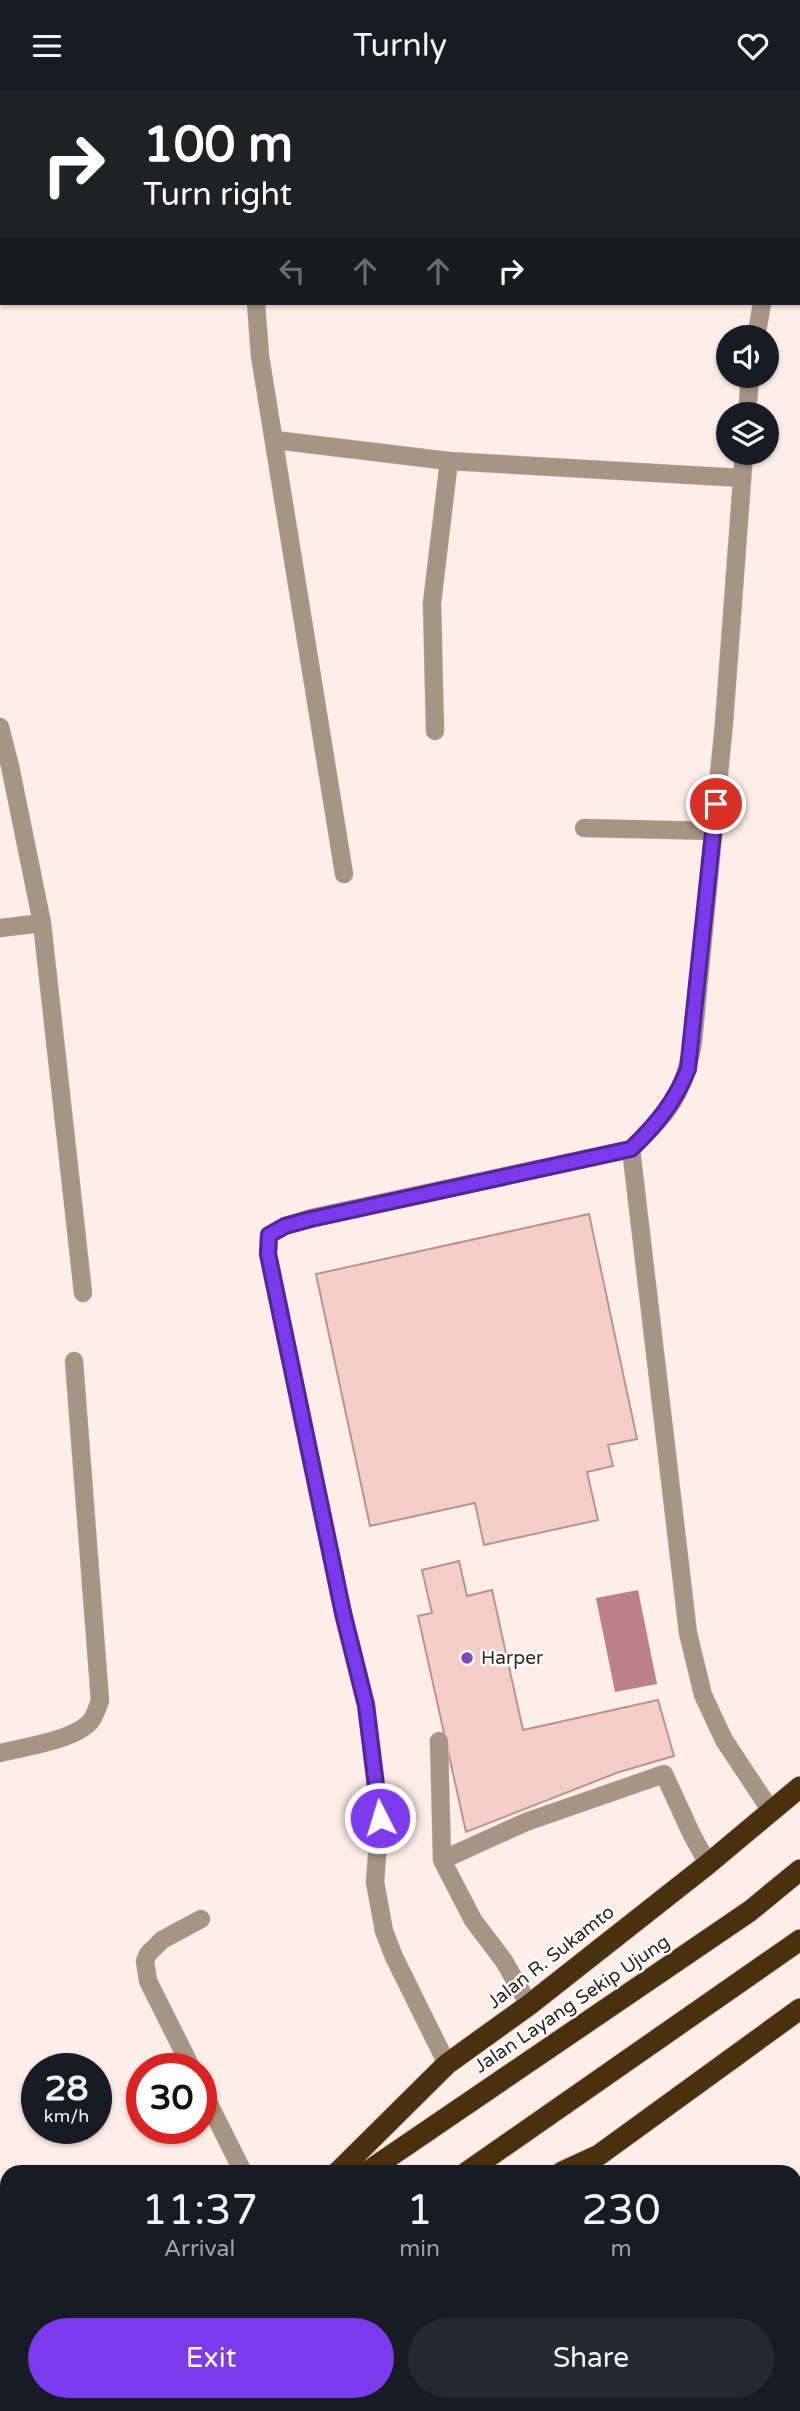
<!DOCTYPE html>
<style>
body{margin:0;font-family:"Varela Round",sans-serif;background:#242831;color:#f1f3f6;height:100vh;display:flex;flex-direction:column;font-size:26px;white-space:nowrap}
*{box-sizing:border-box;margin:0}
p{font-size:23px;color:#9ea1a6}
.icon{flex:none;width:38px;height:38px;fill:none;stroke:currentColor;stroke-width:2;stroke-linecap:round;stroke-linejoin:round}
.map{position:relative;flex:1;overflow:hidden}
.details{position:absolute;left:0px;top:2074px;width:802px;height:247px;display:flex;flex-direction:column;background:#171b24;border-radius:21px 21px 0 0;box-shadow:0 2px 5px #0004}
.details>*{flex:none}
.banner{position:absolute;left:0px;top:0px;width:802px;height:214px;box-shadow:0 2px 5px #0004;background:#202124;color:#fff;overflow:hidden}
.buttons{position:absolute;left:716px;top:234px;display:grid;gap:14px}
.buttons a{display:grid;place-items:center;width:63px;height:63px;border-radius:50%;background:#171b24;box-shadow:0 2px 5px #0004;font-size:35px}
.speed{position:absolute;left:21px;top:1962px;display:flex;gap:14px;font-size:35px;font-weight:700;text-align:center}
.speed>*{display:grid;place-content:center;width:91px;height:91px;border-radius:50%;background:#171b24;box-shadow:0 2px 5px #0004;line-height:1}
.speed small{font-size:18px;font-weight:400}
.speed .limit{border:10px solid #d22;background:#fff;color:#111}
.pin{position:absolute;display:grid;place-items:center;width:60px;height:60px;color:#fff;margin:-30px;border:4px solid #fff;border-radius:50%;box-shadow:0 2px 7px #0007}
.me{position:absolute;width:77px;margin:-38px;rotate:355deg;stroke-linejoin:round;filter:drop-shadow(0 0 5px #0008)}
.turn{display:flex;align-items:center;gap:24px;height:147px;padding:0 28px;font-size:32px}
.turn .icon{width:91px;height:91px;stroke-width:2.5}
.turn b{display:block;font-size:49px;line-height:60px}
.lanes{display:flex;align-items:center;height:66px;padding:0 28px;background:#0003;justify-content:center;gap:35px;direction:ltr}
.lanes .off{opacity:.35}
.eta{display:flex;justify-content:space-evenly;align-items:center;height:119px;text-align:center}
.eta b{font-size:42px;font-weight:600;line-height:49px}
.cta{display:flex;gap:14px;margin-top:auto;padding:14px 28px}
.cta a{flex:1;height:80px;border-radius:42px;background:#7c3aed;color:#fff;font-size:28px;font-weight:600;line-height:80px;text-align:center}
.cta a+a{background:#242831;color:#f1f3f6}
header{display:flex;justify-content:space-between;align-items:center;height:91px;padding:0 28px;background:#171b24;font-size:32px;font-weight:600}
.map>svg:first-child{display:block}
</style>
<header><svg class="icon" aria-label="menu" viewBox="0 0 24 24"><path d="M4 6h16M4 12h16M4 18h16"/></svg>Turnly<svg class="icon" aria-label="heart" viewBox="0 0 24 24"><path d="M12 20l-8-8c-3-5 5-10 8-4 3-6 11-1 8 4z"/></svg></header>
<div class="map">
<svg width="800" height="2320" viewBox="0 0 800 2320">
<rect width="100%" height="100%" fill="#fdefe7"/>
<path fill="#bc808a" d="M638 1499 657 1593 615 1601 596 1507Z"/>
<path fill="#f5cdc7" stroke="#b9948e" stroke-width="2" d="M589 1123 637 1348 608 1354 613 1375 587 1381 598 1429 484 1454 475 1412 370 1435 316 1183Z
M459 1470 467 1505 492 1499 523 1639 658 1609 674 1665 619 1681 466 1741 418 1525 432 1522 422 1479Z"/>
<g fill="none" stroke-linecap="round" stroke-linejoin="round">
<defs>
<path id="minor" d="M132 0V2
M424 0V2
M779 2V0
M0 99H2
M256 212 260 265 344 783
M756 247 762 212
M747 324 750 285
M275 349 449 370
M0 636 10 675 42 832 0 837
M435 640 432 512 449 370 742 387
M584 737 714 740
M42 832 83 1202
M631 1058 688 1542 703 1604 724 1649 771 1720
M439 1650 442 1769 473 1829 504 1870 529 1914
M0 1662C24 1656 74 1649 90 1631 95 1625 97 1617 100 1610L74 1270
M442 1769 526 1731 664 1683 692 1744 708 1773
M447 1973 394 1866 384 1840 375 1791 380 1727 366 1614 343 1522 268 1163 269 1144 285 1135 311 1127 631 1058C668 1023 684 1003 693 951L724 632 744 362
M192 1978 148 1890 145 1870 148 1863 162 1849 201 1828
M201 1997 243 2081
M176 2314 180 2320
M468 2314 472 2320
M616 2314 620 2320"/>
<path id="highway" d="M338 2081 447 1973 529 1914 708 1773 800 1696
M367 2081 750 1820 800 1779
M467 2081 800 1849
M562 2081 599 2064 800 1918
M24 2320 33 2314
M120 2320 130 2314"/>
</defs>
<use href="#minor" stroke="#d8cbc3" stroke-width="19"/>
<use href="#highway" stroke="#d8cbc3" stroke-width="23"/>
<use href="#minor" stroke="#a69582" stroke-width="18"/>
<use href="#highway" stroke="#4a310e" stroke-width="21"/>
</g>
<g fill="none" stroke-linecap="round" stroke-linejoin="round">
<defs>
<path id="route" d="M380 1727 366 1614 343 1522 268 1163 269 1144 285 1135 311 1128 631 1058C656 1034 675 1011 688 978L716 713"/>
</defs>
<use href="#route" stroke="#51269a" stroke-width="18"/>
<use href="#route" stroke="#7c3aed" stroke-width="12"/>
</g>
<circle fill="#8347bd" stroke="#fff" stroke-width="2.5" cx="467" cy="1567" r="7"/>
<g text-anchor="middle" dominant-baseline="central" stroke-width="5" stroke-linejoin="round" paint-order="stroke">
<g font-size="19" fill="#32261f" stroke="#fff" text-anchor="start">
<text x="481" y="1567">Harper</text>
</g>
<g font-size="19" fill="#32261f" stroke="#fff">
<text transform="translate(551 1866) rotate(-38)">Jalan R. Sukamto</text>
<text transform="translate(572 1913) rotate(-34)">Jalan Layang Sekip Ujung</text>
</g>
</g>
</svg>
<div class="buttons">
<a><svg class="icon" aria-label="sound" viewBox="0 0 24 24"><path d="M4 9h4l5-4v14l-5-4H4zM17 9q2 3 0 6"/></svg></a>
<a><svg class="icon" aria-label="layers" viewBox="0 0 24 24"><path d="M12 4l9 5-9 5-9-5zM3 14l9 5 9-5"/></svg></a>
</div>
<div class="speed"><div>28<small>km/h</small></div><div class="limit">30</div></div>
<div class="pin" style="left:716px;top:713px;background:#d93025"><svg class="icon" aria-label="arrive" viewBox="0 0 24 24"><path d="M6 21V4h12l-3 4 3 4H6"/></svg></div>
<svg class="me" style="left:380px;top:1727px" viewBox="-20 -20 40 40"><circle r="17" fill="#7c3aed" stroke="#fff" stroke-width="3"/><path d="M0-11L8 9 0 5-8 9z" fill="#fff"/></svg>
<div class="banner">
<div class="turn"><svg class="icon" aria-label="right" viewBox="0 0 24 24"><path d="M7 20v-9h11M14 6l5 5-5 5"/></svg><div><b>100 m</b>Turn right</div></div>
<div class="lanes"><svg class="icon off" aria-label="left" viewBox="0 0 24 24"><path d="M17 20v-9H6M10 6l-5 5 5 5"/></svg><svg class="icon off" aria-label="ahead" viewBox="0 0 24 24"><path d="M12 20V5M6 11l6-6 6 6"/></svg><svg class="icon off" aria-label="ahead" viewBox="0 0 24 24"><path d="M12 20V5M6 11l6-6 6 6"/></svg><svg class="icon" aria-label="right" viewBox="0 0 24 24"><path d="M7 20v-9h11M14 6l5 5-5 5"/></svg></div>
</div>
<section class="details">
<div class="eta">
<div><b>11:37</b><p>Arrival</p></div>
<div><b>1</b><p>min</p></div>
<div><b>230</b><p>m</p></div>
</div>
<div class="cta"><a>Exit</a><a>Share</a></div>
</section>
</div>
